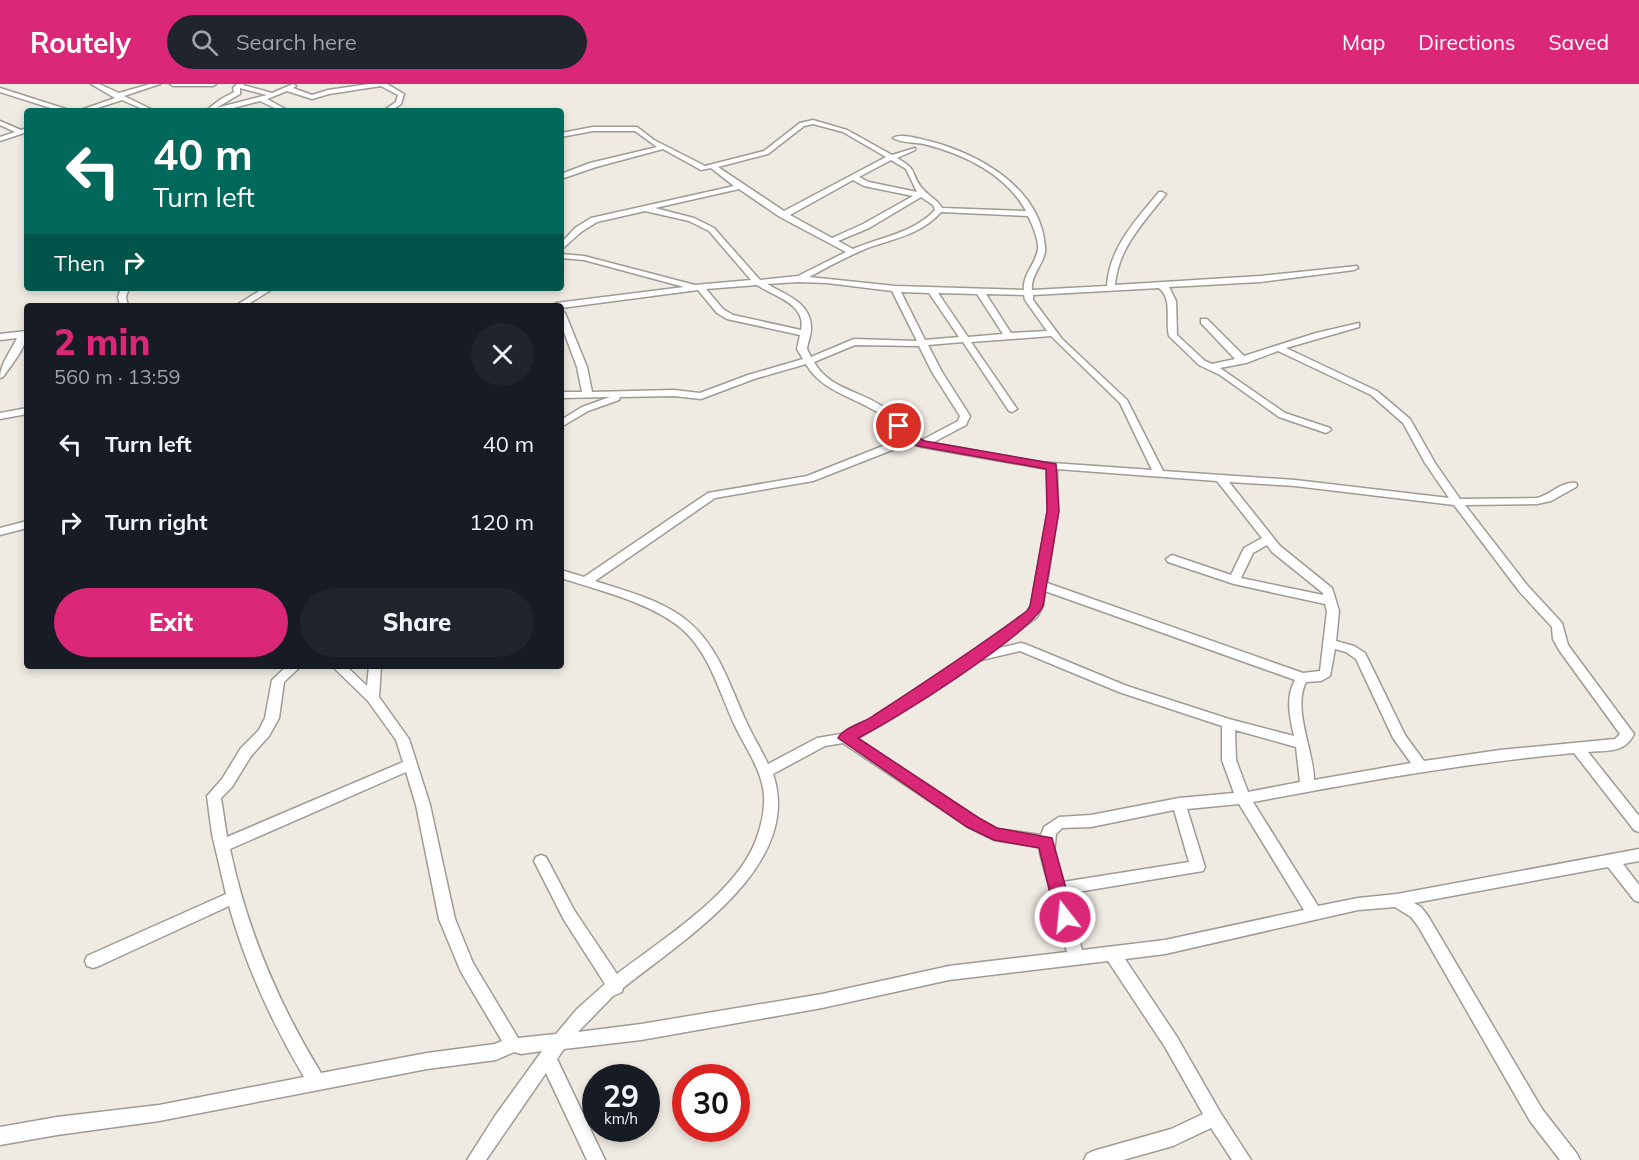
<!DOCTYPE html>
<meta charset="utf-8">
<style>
body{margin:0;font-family:Mulish,sans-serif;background:#20242c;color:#f1f3f6;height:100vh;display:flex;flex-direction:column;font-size:22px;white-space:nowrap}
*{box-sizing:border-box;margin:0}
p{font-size:20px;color:#9ea1a6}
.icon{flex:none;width:33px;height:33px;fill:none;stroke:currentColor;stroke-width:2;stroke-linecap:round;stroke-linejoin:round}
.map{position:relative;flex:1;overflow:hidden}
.panel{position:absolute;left:24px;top:219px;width:540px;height:366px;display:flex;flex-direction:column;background:#171b24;border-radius:6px;box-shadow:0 3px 9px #0003}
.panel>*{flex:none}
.banner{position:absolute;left:24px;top:24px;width:540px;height:183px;border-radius:6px;box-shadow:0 3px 9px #0003;background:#00695c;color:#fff;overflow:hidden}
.speed{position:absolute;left:582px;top:980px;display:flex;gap:12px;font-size:30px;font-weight:700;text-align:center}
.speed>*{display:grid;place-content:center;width:78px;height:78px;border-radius:50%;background:#171b24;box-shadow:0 3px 9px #0003;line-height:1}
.speed small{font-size:15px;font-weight:400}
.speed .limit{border:9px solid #d22;background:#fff;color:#111}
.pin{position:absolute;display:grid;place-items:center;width:51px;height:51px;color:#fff;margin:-26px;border:3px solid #fff;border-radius:50%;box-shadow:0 2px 6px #0007}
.me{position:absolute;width:66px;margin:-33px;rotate:344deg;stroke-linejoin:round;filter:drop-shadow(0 0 4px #0008)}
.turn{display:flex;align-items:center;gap:21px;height:126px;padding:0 30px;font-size:27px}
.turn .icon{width:78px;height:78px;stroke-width:2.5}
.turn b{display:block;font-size:42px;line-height:51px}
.then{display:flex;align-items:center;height:57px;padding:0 30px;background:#0003;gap:12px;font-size:22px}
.round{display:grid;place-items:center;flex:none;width:63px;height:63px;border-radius:32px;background:#20242c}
.summary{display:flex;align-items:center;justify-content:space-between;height:102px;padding:0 30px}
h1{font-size:36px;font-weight:800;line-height:45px;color:#db2777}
.cta{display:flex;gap:12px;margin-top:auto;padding:12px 30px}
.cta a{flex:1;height:69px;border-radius:36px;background:#db2777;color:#fff;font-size:24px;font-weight:800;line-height:69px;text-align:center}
.cta a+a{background:#20242c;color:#f1f3f6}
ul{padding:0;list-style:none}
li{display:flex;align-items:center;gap:18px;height:78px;padding:0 30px}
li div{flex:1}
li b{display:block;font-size:22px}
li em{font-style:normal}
header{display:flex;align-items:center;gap:36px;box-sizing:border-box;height:84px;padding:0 30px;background:#db2777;color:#fff}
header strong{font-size:28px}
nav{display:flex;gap:33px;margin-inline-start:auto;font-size:21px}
.search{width:420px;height:54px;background:#20242c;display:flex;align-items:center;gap:15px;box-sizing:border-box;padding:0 21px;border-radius:33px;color:#9ea1a6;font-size:22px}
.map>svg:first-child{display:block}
</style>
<header>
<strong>Routely</strong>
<div class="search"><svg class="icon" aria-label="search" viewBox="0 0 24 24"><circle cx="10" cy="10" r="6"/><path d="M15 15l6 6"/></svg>Search here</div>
<nav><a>Map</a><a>Directions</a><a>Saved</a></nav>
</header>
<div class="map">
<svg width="1639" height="1076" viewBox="0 0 1639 1076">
<rect width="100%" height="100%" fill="#efebe3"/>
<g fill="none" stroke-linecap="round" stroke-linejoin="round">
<defs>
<path id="minor" d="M91 0H99L119 9 150 0H160L124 12 155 27H147L122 16 88 27H78L115 14Z
M170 0H216L213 2H173Z
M237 0H244L243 1 272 9 293 0 296 2 293 4 312 11 328 6 369 0H387L404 10 401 20 391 27H383L396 18 398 11 381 2 329 10 312 15 287 7 267 15 289 27H281L260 17 222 27H207L208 25 221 15 234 8 233 4ZM240 4 267 11 216 24 240 10Z
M0 4 69 26 70 27H60L0 8Z
M813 36 847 46 892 71 915 64V66L897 74C919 87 909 86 921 103 927 111 937 115 942 124L1026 127C1006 90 964 70 924 60 914 58 901 59 893 54 901 49 919 55 929 57 979 70 1041 104 1045 163 1047 177 1030 190 1032 206L1107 202C1109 164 1136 136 1159 108H1162L1166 110C1144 138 1118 164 1115 201L1260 192 1357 182 1358 184 1354 186 1260 198 1169 203 1176 217 1177 251 1205 277 1212 280 1235 275 1201 239V235H1207L1244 272 1316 249 1359 239V243L1286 264 1377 307 1410 335 1435 379 1460 415 1537 414C1550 411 1562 397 1576 399L1577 401 1576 403 1551 417 1537 420 1465 421 1527 501 1562 539 1568 561 1634 650C1624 670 1607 666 1588 668L1639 732V748L1634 746 1574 669C1465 679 1359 698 1253 718L1318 822 1358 814 1397 810 1639 765V777L1623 780 1639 801V818L1634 816 1608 783 1414 819 1421 823 1428 832 1542 1025 1577 1070 1580 1076H1560L1530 1037 1418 842 1411 833 1395 823 1358 826 1165 870 1125 875 1177 953 1220 1028 1251 1076H1232L1211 1044 1173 1062 1123 1076H1084L1087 1070 1093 1067 1171 1045 1203 1030 1165 963 1108 877 949 896 822 924 641 956 564 965 557 975 605 1076H587L546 989 486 1076H467L495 1032 542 967 521 970 514 968 496 976 427 985 159 1037 57 1051 0 1061V1043L57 1033 159 1021 304 993C272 939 246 882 229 822L99 882 93 884 87 882 85 877 87 872 226 810 212 750 207 712 222 695 241 664 259 646 265 634 272 596 287 582H301L284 598 279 634 269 652 251 672 232 703 221 714 227 753 403 678 396 656 368 617 332 582H346L367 602 369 582H381L379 613 409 655 430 721 455 835 473 879 518 954 556 950 577 925 605 900 564 836 534 777 536 773 541 771 546 773 574 826 617 890C661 856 736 810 756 756 761 743 765 725 764 711 762 687 747 666 736 644 720 611 711 571 682 545 652 519 598 506 561 494V486L584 493 708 409 807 392 903 354C894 345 884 331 872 325 849 312 820 305 806 280L754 295 701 315 674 312 620 313 619 316 588 327 561 343V336L582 323 610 313 561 314V308H582L577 283 561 240V226L565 229 587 283 592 308 674 306 700 309 748 291 803 275 797 265 800 251 727 235 717 229 698 206 561 224V222H552L556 219 684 203 584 176 561 174V170L584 172 695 201 751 196 709 147 689 137 645 127 597 138 581 148 561 166V159L575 144 591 134 734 102 711 84 701 86 663 65 596 83 561 95V90L590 79 657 63 635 47H593L561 53V49L593 43H637L654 56 705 82 764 67 800 39ZM813 40 843 48 886 73 784 127 718 83 768 70 804 42ZM891 76 906 85 917 108 869 98 859 93ZM853 96 864 102 913 112 863 140 832 154 790 131ZM739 105 780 133 846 168 798 192 760 196 714 144 694 134 655 124ZM921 113 933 121 935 126C914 149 881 153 853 165L838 157 869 144ZM941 128 1028 132C1032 140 1039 156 1038 165 1036 180 1022 191 1024 206L895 202 809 193C828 183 846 173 865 165 892 155 921 151 941 128ZM798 198 827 199 892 207 917 257 854 255 811 273 807 265C808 257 812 249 811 242 810 218 784 210 767 200ZM757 201C773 212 807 220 801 246L733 231 723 225 706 205ZM1159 204C1173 215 1165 236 1169 252L1199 281 1220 291 1279 333 1326 349 1331 346 1330 344 1285 329 1220 284 1246 279 1278 267 1371 311 1403 339 1425 379 1449 414 1295 396 1163 387 1127 316 1062 255 1033 216V211ZM901 208 929 209 959 253 925 256ZM938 209 977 210 1003 250 968 253ZM986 210 1024 211 1025 216 1047 247 1011 249ZM1051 252 1120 319 1152 386 1038 378 932 359 966 341 970 332 942 288 928 261 963 258 1009 327 1012 328 1017 325 971 258ZM855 261 919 262 932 288 960 332 958 337 922 356C906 350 896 334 883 323 860 306 830 306 814 278ZM910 359 922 363 1047 385 1048 427 1031 522 1028 527 969 571 862 641 847 649 817 654 768 680C761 665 752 651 745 635 730 602 719 565 691 540 666 517 626 507 595 497L715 414 813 397ZM1057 385 1217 397 1262 454 1244 464 1231 491 1172 471 1166 475 1168 478 1234 500 1325 520 1327 527 1320 587 1303 589 1047 499 1058 427ZM1229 398 1295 402 1454 421 1519 507 1552 543 1553 555 1559 566 1620 650 1615 655 1500 666 1424 677 1405 651 1365 569 1354 562 1336 557 1339 527 1332 504 1280 462ZM1267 461 1272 468 1323 509V511L1241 494 1253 469ZM1045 507 1295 596C1285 614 1290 634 1294 652L1229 635 1127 602 1025 560 1021 559 994 565 1037 533 1043 522ZM1335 565 1346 568 1356 575 1393 654 1411 679 1314 696C1314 667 1292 625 1306 598L1321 597 1330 592ZM1020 567 1119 608 1222 642V676L1234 709 1179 714 1091 731 1059 733 1044 743 1041 751 997 745 978 735 857 655 977 577ZM1235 646 1296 663 1300 698 1248 708 1236 676ZM843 659 968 743 994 756 1040 763V769L1067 868 949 882 822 910 641 940 578 948 613 912 622 908 623 904C683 856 804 782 773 690L825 662ZM406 688 416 721 439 835 461 888 502 957 495 960 427 969 321 989C278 919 247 846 230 765ZM1239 720 1304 826 1165 856 1082 866 1066 810 1203 787 1205 783 1187 725ZM1174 726 1189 778 1063 798 1054 769 1056 750 1062 744 1091 743Z
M0 37 21 46 27 44V48L0 57V53L15 48 0 41Z
M121 204H129L126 213 128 222H120L118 213Z
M264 204H274L245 222H235Z
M27 247C27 263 12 280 3 293L0 294C0 280 11 267 17 254L0 256V250Z
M27 324V330L0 335V329Z
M27 437V444L0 451V444Z"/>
</defs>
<use href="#minor" stroke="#9f9b94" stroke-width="3"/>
<use href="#minor" fill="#fff" fill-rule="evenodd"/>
</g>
<path fill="#db2777" stroke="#8e194d" stroke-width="1.5" d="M899 339 914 352 925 357 1056 380 1059 427 1043 522C1030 550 891 639 858 654L979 734 997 744 1052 754 1074 833 1071 838 1065 840 1059 838 1056 833 1039 764 994 756 967 743 838 654C843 644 863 639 873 632 925 598 977 564 1027 527L1030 522 1047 427 1046 385 918 362C908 358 894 351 895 340Z"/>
</svg>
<div class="speed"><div>29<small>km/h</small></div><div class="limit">30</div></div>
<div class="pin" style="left:899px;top:342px;background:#d93025"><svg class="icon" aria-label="arrive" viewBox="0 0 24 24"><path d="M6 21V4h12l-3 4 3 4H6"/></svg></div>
<svg class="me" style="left:1065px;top:833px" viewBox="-20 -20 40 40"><circle r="17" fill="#db2777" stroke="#fff" stroke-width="3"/><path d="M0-11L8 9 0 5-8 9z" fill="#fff"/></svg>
<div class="banner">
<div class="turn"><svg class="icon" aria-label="left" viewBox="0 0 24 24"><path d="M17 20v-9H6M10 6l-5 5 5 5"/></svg><div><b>40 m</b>Turn left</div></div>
<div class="then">Then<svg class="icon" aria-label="right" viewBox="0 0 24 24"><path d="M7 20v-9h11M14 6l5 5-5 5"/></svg></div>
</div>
<section class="panel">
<div class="summary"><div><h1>2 min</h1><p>560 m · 13:59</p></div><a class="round"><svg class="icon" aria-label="close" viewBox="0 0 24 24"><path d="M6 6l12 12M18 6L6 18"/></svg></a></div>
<ul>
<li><svg class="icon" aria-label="left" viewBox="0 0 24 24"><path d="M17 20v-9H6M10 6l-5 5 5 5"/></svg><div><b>Turn left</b></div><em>40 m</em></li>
<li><svg class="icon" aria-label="right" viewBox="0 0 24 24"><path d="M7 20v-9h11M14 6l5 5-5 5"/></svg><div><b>Turn right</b></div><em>120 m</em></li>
</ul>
<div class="cta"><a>Exit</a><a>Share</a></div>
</section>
</div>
